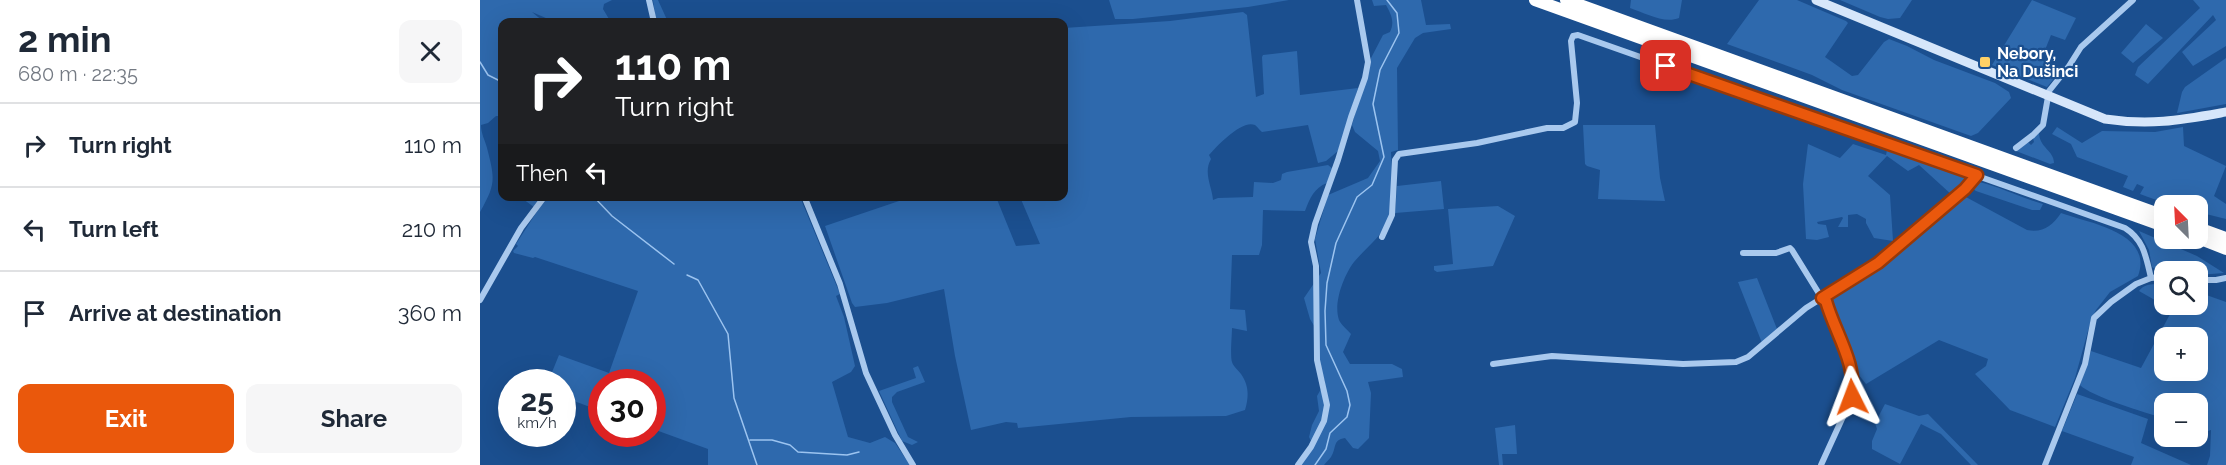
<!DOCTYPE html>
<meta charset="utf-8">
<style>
body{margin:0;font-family:Raleway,sans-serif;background:#f6f6f7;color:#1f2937;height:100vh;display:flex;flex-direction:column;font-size:22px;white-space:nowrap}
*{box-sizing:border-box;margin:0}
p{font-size:20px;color:#747a83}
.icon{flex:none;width:33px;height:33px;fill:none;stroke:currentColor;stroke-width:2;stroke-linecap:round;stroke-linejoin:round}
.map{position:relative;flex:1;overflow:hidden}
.sheet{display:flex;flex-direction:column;background:#fff;width:480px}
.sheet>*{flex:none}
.hud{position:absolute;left:18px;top:18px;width:570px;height:183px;border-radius:12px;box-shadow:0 6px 24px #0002;background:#202124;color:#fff;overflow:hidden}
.needle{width:39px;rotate:336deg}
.fabs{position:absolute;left:1674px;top:195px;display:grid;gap:12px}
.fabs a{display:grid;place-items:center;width:54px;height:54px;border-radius:12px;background:#fff;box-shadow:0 6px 24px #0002;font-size:30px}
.speed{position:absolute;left:18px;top:369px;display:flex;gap:12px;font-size:30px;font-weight:700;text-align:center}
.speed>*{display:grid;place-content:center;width:78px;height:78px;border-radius:50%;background:#fff;box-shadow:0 6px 24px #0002;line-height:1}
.speed small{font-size:15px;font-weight:400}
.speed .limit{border:9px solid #d22;background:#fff;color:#111}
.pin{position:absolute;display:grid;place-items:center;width:51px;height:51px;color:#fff;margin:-26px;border-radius:12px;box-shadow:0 3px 9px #0006}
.me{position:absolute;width:66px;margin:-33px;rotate:357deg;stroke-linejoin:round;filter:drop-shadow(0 0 4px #0008)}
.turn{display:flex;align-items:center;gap:21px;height:126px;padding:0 18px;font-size:27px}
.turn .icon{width:78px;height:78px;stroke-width:2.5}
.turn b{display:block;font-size:42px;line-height:51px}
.then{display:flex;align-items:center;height:57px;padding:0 18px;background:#0003;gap:12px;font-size:22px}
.round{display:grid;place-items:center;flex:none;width:63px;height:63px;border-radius:12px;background:#f6f6f7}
.head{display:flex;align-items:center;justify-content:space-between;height:102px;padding:0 18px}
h1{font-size:36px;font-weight:700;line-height:45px}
.primary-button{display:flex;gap:12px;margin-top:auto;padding:12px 18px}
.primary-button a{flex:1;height:69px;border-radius:12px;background:#ea580c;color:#fff;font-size:24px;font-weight:700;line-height:69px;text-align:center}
.primary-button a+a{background:#f6f6f7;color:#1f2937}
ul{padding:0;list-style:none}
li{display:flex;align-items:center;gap:18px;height:84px;padding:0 18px;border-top:2px solid #e0e1e3}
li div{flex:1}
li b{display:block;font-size:22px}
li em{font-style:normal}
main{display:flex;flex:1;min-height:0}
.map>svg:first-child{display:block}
</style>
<main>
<section class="sheet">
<div class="head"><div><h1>2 min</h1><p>680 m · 22:35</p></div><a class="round"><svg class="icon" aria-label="close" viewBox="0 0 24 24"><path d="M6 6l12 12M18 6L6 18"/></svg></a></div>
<ul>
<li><svg class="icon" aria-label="right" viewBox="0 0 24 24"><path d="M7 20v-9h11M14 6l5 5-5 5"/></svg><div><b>Turn right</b></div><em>110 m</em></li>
<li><svg class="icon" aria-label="left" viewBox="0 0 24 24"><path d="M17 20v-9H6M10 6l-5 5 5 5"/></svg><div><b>Turn left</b></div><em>210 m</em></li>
<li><svg class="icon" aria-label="arrive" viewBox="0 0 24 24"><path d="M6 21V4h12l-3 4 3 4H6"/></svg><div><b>Arrive at destination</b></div><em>360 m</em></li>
</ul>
<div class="primary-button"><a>Exit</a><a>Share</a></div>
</section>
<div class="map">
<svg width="1746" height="465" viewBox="0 0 1746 465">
<rect width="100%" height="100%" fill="#1b4f8f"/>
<path fill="#2e69ad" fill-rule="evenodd" d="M0 0H132L124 4 123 9 129 19 137 22H75L52 12 64 22H22V120L21 116H16L8 123 1 125C1 134 5 140 7 148 15 179 16 184 0 212Z
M173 0H178L188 22H176Z
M629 0H809L768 7 653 19H635Z
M892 0H941L946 25 970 24 971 29 943 33 935 38 917 68 918 150 911 152C912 173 915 208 905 227 897 240 884 250 874 262 864 275 853 303 859 320 861 325 867 329 871 334L863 352 870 364H912L922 369 923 377 888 382 891 393 889 438 878 449 873 448 865 438C852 440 857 448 851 457 849 460 846 462 844 465H821L834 447 829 437 832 425 839 411 837 396 845 382 839 360V334L830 319 824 298 841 273 835 239 848 195 888 178 900 161 898 151 875 132 872 125 890 60 903 35 910 32C915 22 911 14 906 5L894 6Z
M1151 0H1202L1199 18C1184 24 1165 13 1150 8Z
M1279 0H1317L1366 21 1368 23 1345 57 1372 76 1378 75 1404 42 1409 39 1427 46 1454 60 1515 83 1529 92 1531 98 1498 133 1491 136 1362 90 1332 75 1247 44Z
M1360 0H1432L1420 18 1408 19 1400 17Z
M1552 0 1596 18 1585 40 1571 35 1561 60 1582 69 1567 87 1512 65Z
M1713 0H1746V46L1713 66 1702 52 1736 20 1733 15 1668 84 1655 75 1658 67 1720 8Z
M763 12 767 15 776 97 784 94 782 57 783 55 817 51 820 95 878 88 858 151 846 161 838 163 828 125 782 132C779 130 778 127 775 125 762 119 737 146 729 155L731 159C723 173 732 186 733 200L738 198 773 197 774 182 793 183 801 180 802 174 807 172 848 165 853 169 847 183C834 188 830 198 825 211L783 210 782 245 779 255H752L750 309 765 310 767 331 752 328C752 335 750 356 752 362 753 366 758 370 761 374 769 385 769 397 765 410L746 416 651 417 538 428 537 423 526 422 491 430 475 356 464 289 407 303 375 307 372 303 345 226 422 200 421 197H516L536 246 560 244 540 197 584 196V28L690 21Z
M1666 24 1683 38 1653 63 1641 53Z
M1746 58V104L1697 113 1702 92 1705 87Z
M1103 125H1175L1180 178 1185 201 1118 199 1120 170 1107 166 1105 164Z
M1577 127 1602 143 1622 131 1675 132 1703 127 1704 146 1746 166 1734 196 1746 204V219L1718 212V206C1696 206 1680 202 1660 194L1664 187 1657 184 1653 191 1643 187 1648 176 1597 157 1591 144 1572 134Z
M1559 132C1559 148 1574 150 1574 163L1570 164 1536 151 1548 142 1551 145 1554 142 1553 138Z
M1328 144 1360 158 1373 144 1406 155 1407 150 1486 178 1483 186 1472 195 1439 165 1428 171 1407 156 1388 176 1410 195 1413 241 1394 238 1386 223V219L1377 214 1368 215V227H1358L1363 218 1362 217 1337 222 1338 224 1346 225 1349 237 1337 240 1326 239 1323 184Z
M961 181 964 209 915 213 917 186Z
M1499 182C1521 187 1541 198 1563 204L1560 210H1552L1496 191 1492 188Z
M1484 196 1547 230C1563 233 1572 226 1581 213 1608 223 1674 232 1658 276L1630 292 1616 310 1611 320 1595 378 1575 427 1530 410 1495 374 1506 366 1508 359 1459 340 1386 384 1378 374 1351 305 1353 296 1400 265Z
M45 197H320L360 294 356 296 364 317 375 366 371 372 352 382 368 437 390 443 405 437 415 443 430 465H228V449L173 429 172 382H122L121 411 83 397 82 382H68L79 355 129 373 158 291 55 257 53 258 34 253 33 251 38 246 36 244 58 210 43 199Z
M1018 206 1035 216 1013 266 957 272 954 270V266L973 264 968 209Z
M1659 231 1717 256 1744 273 1718 275V272H1679L1672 267 1669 250Z
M1277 278 1297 329 1282 343 1258 282Z
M1684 284V304L1689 305 1687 307 1659 291C1664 283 1676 284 1684 284Z
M1718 292 1746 302V465H1727L1730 456 1731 430 1725 432 1718 427 1723 407 1708 398 1697 397 1693 403 1684 404 1683 418C1666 413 1610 396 1600 385L1611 351 1661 368 1695 305 1718 304ZM1684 338H1718V370H1684Z
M438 366 445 382 417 392 412 397V402L428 437 438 442 432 445 422 441 399 391 436 378 433 368Z
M1597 394 1668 419 1661 443 1711 465H1651L1654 457 1582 431Z
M1405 404 1439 416 1448 414 1498 465H1491L1461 434 1441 424 1420 464 1392 449V441L1397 429 1395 423Z
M1035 425 1037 454H1022L1023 465H1019L1015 428Z"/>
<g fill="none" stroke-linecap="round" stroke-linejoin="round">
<path stroke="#9cc4f0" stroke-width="1.5" d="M0 62 8 75 22 82
M113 196 132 216 194 264
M207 275 218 280 248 334 254 398 277 465
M270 440H292L310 445 318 452 367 455 379 452
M835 465 846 449 850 433 867 417 870 405 867 391 846 345 845 311 847 283 856 243 877 197 892 185 904 157 893 104 900 70 919 33 917 13 907 0"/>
<path stroke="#a9c9ee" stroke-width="6" d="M169 0 174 22
M1536 148 1553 135 1563 125 1569 91 1589 66 1601 47 1653 0
M324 196 360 284 386 373 415 435 433 465
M902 237 912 215 915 160 919 154 997 143 1067 128H1083L1095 122 1097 103 1091 41 1093 36 1098 35 1645 228C1664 240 1666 257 1671 278
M1263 253H1296L1310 248 1312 250 1338 292 1346 301 1366 352 1375 380 1372 397 1341 465
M1718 280H1736L1746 278
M0 300 41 228 65 196
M1013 364 1072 356 1203 364 1256 362 1268 357 1326 308 1398 263 1485 189 1497 175
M818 465 831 447 844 421 847 405 837 360 836 266 831 242 835 224 858 160 871 117 885 78 888 62 877 0
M1565 465 1605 364 1614 318 1631 302 1656 284 1671 278 1684 277"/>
<path stroke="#d6e6fa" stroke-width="9" d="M1336 0 1625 119C1671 126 1701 120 1746 112"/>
<path stroke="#fff" stroke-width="12" d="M1055 0 1684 226
M1086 0 1684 216
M1718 228 1746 238
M1718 238 1746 249"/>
</g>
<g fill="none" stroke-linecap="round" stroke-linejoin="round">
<defs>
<path id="route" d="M1186 66 1497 175 1485 189 1398 263 1342 298 1346 301C1355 333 1377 363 1372 397"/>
</defs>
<use href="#route" stroke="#983908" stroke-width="15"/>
<use href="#route" stroke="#ea580c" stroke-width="10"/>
</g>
<rect fill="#ffd166" stroke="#1b4f8f" stroke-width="2" x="1499" y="56" width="12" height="12" rx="3"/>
<g text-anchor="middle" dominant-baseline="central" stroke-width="4.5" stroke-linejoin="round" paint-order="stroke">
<g font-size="16" font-weight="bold" fill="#fff" stroke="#1b4f8f" text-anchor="start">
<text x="1517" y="53">Nebory,<tspan x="1517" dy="18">Na Dušinci</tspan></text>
</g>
</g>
</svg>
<div class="fabs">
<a><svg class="needle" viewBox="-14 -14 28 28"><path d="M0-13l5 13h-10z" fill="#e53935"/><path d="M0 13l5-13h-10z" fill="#747a83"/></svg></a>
<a><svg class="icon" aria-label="search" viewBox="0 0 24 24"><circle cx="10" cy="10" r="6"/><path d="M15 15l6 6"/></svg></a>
<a>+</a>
<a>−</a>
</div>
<div class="speed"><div>25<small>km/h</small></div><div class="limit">30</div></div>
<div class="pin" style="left:1186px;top:66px;background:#d93025"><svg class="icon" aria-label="arrive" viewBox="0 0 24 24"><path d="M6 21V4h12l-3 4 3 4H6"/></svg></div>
<svg class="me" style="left:1372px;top:397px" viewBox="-20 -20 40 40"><path d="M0-17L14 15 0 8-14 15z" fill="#ea580c" stroke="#fff" stroke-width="4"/></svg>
<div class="hud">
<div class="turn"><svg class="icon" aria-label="right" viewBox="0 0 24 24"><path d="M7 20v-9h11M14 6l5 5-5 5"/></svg><div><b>110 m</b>Turn right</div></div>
<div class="then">Then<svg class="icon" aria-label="left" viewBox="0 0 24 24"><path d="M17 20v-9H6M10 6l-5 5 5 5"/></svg></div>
</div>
</div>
</main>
